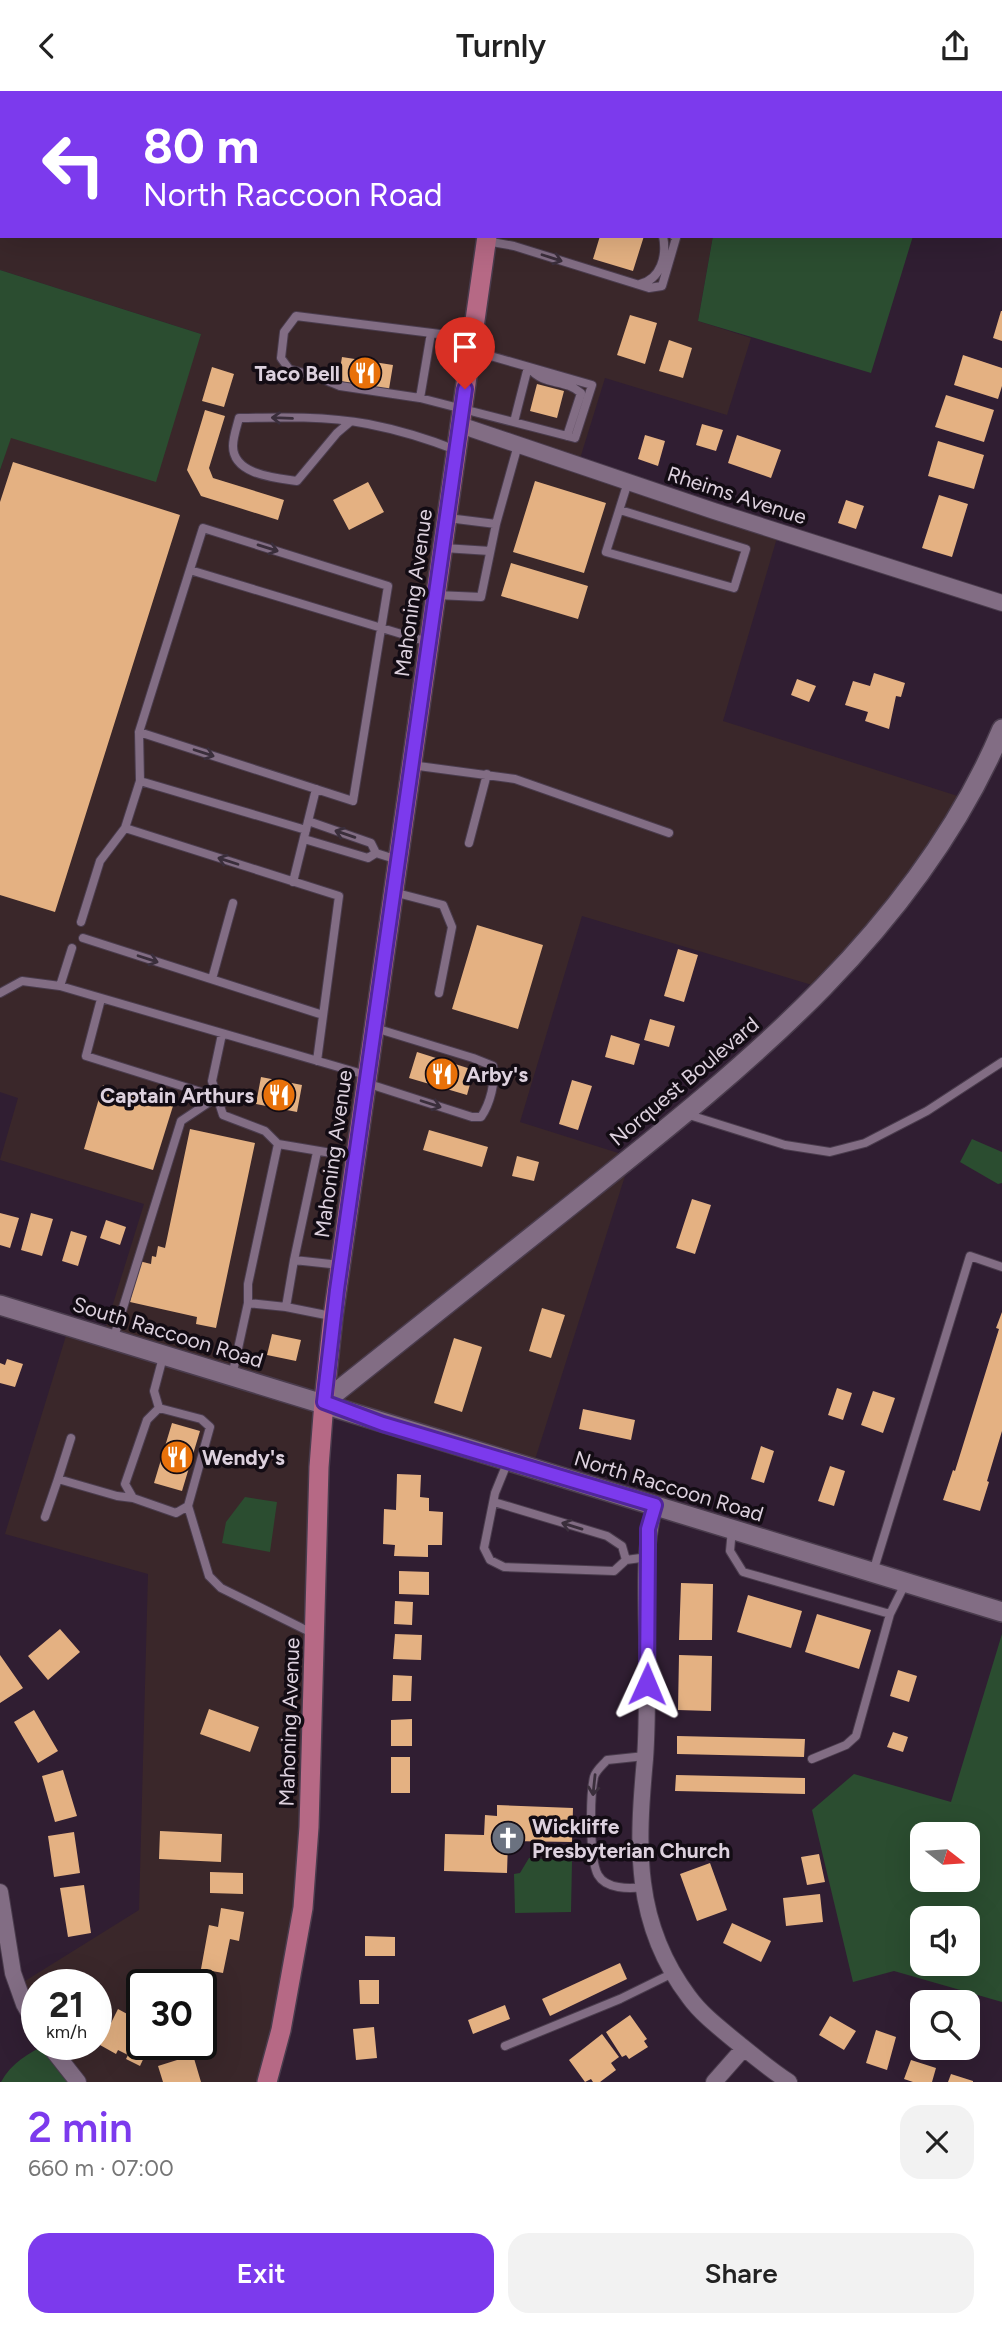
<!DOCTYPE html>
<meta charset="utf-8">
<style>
body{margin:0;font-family:Figtree,sans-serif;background:#f2f2f2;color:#222;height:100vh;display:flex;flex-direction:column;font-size:26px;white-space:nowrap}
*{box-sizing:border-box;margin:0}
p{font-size:23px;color:#767676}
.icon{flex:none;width:38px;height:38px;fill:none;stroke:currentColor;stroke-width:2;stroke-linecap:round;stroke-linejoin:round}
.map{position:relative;height:1991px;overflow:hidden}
.panel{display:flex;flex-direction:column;background:#fff;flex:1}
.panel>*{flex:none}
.top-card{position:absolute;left:0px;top:0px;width:1003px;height:147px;box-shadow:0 7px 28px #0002;background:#7c3aed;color:#fff;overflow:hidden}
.needle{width:46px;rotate:107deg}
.buttons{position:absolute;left:910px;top:1731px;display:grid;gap:14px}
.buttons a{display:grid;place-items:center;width:70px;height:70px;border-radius:14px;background:#fff;box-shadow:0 7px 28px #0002;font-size:35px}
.speed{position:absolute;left:21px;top:1878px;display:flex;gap:14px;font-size:35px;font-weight:700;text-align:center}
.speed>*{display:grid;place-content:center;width:91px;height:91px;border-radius:50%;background:#fff;box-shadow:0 7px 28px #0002;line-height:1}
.speed small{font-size:18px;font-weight:400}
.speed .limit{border:4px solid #111;border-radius:10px;background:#fff;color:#111}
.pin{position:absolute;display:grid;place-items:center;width:60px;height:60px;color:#fff;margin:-72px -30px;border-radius:50% 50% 50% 0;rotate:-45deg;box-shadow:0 0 7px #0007}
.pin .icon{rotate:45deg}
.me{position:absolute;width:77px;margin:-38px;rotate:1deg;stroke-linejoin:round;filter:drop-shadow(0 0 5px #0008)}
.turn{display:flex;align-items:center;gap:24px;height:147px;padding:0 28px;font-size:32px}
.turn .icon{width:91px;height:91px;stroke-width:2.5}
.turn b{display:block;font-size:49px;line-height:60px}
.round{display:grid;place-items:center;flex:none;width:74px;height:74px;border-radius:21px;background:#f2f2f2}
.overview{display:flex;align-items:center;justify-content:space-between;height:119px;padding:0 28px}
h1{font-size:42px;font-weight:600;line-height:52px;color:#7c3aed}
.button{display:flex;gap:14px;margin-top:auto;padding:14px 28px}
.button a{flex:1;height:80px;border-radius:21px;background:#7c3aed;color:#fff;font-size:28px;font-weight:600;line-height:80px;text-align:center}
.button a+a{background:#f2f2f2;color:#222}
header{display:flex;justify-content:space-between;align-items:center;height:91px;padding:0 28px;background:#fff;font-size:32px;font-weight:600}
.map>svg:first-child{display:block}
</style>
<header><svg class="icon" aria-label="back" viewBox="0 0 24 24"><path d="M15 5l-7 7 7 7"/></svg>Turnly<svg class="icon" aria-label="share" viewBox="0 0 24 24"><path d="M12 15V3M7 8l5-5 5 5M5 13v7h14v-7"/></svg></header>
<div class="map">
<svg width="1002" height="1991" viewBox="0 0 1002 1991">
<rect width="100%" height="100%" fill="#301e32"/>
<path fill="#3a272a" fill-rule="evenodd" d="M0 0H737L2 2V145H713L698 230 751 247 727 324 605 287 578 374 779 440 723 630 967 708 822 897 582 825 520 1031 631 1066 532 1378 324 1311 309 1736 267 1991H78L48 1953H96V1894H37V1936L17 1895 139 1819 148 1483 5 1443 69 1235 103 1245 144 1113 0 1069 18 1007 0 1001V379L10 347 201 243 0 179ZM142 1894H201V1953H142Z"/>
<path fill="#2b4d30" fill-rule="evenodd" d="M737 0H957L737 2Z
M713 145H913L871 282 698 230Z
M0 179 201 243 156 391 11 347 0 379Z
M972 1048 1002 1061V1092L998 1093 960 1071Z
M245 1406 277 1411 270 1461 222 1452 226 1431Z
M1002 1543V1911L894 1880 853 1891 812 1719 854 1683 951 1711ZM968 1743V1788H922V1743ZM968 1827V1872H922V1827Z
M529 1767 572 1770 571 1821 515 1822 514 1783 520 1782Z
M47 1953 78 1991H1C11 1972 29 1962 47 1953Z"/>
<path fill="#e4b182" d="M600 145H644L633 180 593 168Z
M1001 220H1002V250L993 247Z
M630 224 657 232 645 273 617 264Z
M669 249 692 257 683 287 659 280Z
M963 264 1002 277V295L998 308 954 294Z
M342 266 393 274 389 298 338 290Z
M212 276 234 283 224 316 202 310Z
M537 293 564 300 557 327 530 320Z
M946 304 994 319 984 351 935 336Z
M205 319 225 325 209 377 213 387 284 409 278 429 201 405 187 379Z
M702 333 723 339 716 360 696 354Z
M645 344 665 350 658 375 638 368Z
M737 344 781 359 771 387 728 372Z
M938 350 984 364 974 398 928 385Z
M13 371 180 424 55 821 0 804V411Z
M535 390 606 412 584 482 513 461Z
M368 391 384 421 349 439 333 409Z
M939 404 968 413 952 466 922 457Z
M846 409 864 415 856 438 838 432Z
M511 472 588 495 578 528 501 505Z
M874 582 905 592 901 606 896 605 889 638 865 630 868 621 845 614 853 590 870 595Z
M797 588 816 595 809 611 791 604Z
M477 834 543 854 518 938 452 918Z
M678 858 698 864 684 911 664 905Z
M650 928 675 935 669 956 644 949Z
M611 944 640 953 634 974 605 966Z
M417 961 474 979 467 1004 409 987Z
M261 986 302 994 297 1021 256 1013Z
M572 989 592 995 578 1039 559 1033Z
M103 994 173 1015 153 1079 84 1058Z
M190 1038 255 1052 216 1237 196 1233 197 1226 130 1211 139 1170 151 1173 152 1165 156 1166 158 1155 165 1157Z
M429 1039 488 1056 482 1076 423 1059Z
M517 1065 539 1071 534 1090 512 1085Z
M692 1108 711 1114 695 1163 676 1157Z
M0 1122 19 1127 10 1157 0 1154Z
M31 1122 53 1128 42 1165 21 1159Z
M106 1129 126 1136 120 1154 100 1147Z
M71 1140 87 1145 78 1175 62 1170Z
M542 1217 565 1224 551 1267 529 1260Z
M1002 1221V1340L987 1390 989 1391 980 1420 943 1409 953 1379 955 1380 999 1238 996 1237Z
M272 1243 301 1249 296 1270 267 1264Z
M454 1247 482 1256 462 1321 434 1312Z
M7 1268 23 1273 15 1296 0 1292V1272L5 1274Z
M837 1297 852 1302 843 1329 828 1324Z
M873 1300 895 1307 883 1342 861 1334Z
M583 1318 635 1329 631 1349 579 1338Z
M172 1332 200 1340 182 1400 154 1392Z
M761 1355 774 1360 764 1392 751 1388Z
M830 1375 845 1380 834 1415 818 1410Z
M397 1383 421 1384 420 1406 429 1407V1420L443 1421 442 1454H428V1466L394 1465 395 1454 383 1453 384 1418 396 1419Z
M399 1480 429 1481V1504L399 1503Z
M681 1492 713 1493 712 1549H679Z
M748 1504 802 1520 791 1557 737 1541Z
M395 1510 413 1511 412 1534 394 1533Z
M817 1523 871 1539 859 1578 805 1561Z
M60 1538 80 1561 48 1589 28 1565Z
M395 1543 422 1544 421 1569 393 1568Z
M0 1564 23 1597 0 1612Z
M679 1564 712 1565 711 1620 678 1619Z
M898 1579 917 1585 909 1611 890 1605Z
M393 1584 412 1585 411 1610H392Z
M209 1618 259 1636 250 1661 200 1643Z
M34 1619 58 1660 38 1672 14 1631Z
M412 1628V1655H391V1629Z
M893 1641 908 1646 903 1661 887 1656Z
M677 1645 805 1648 804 1666 677 1663Z
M391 1666H410V1702H391Z
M63 1679 77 1725 55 1731 42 1685Z
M676 1684 805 1687V1703L675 1700Z
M497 1714 573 1717 572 1751 508 1750 507 1782 444 1780 445 1743 484 1744 485 1724 497 1725Z
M160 1740 222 1743 221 1771 159 1768Z
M74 1741 80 1782 54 1786 48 1745Z
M819 1763 825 1791 807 1794 801 1766Z
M710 1772 727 1819 697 1830 680 1783Z
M210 1781 243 1782V1803L210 1802Z
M84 1794 91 1842 68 1846 60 1797Z
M820 1803 823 1831 786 1835 783 1807Z
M221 1817 244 1821 239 1850 230 1848 223 1882 201 1878 209 1834 218 1836Z
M732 1832 771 1850 761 1871 723 1852Z
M365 1845 395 1846V1865H365Z
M620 1872 627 1888 550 1925 542 1908Z
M359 1889H379V1913H360Z
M505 1914 510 1928 473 1943 468 1929Z
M118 1918 142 1931V1953H145L143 1958 147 1960 140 1975 126 1968 128 1964 118 1959 116 1963 100 1954Z
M630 1924 647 1948 644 1950 648 1956 629 1968 626 1964 622 1966 606 1941Z
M830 1925 856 1940 844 1959 819 1944Z
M374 1936 377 1967 356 1969 353 1938Z
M876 1939 896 1946 887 1979 866 1972Z
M602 1943 619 1966 611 1972 616 1979 600 1991H593L591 1988 585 1991 569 1969Z
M193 1964 201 1991H163L158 1975Z
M911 1969 936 1977 932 1991H913L904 1988Z
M951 1983 973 1990V1991H948Z"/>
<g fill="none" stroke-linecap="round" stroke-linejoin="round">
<defs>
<path id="service" d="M407 0 412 2
M486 150 514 155 649 197 662 195 676 147 674 145
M640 193C661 188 667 165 663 145
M472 247 296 225 284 241 281 267 289 278 318 286 340 295 420 307 575 347 592 294 473 260
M529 277C545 296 564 287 581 302L567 345
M420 307 431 242
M350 331 337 342 297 390C276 387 233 384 233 355 233 346 237 335 239 327 281 326 327 325 368 333 399 339 428 348 456 359
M514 331 528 276
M620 419 746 458 734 497 606 461 628 391
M448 427 496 433 518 354
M444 457 490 460
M190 479 428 551
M436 504 481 506 496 433
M411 674 515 688 669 742
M140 690 306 739
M308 730 371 752 376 762
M125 737 339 805 317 970
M304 748 368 767 376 762 398 769
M469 752 487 683
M293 791 316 698
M393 801 443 814 452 836 439 902
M81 831 100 770 125 737 140 690 139 641 203 437 388 495 353 710 139 641
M83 847 323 924
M212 888 233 812
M60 895 72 857
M0 902 22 890 60 895 366 984
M101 908 86 965 217 1006
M222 943 212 990 223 1024 265 1040 278 1053
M366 992 472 1026H481C490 1013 496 990 493 975L473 967 375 937
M686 1023 785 1054 830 1061 865 1052 927 1020 1002 971
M294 1169 317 1061
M248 1212V1193L278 1053 355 1066
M286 1216 331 1225
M113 1249 181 1030 217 1006
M232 1285 248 1212 286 1216 294 1169 340 1174
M159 1317 201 1328 210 1336 188 1415 176 1422 133 1407 125 1393 147 1329Z
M159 1317 154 1300 163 1266
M508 1370 495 1402 484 1457 490 1469 504 1476 614 1480 626 1469 648 1466
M58 1388 71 1347
M494 1411 607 1445 622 1455 626 1469
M188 1415 209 1485 221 1497 314 1543
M45 1426 58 1388 117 1405 133 1407
M732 1438 730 1460 743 1481 890 1523 906 1491
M873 1481 970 1165 1002 1176
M812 1668 846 1654 856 1645 890 1523
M643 1796C629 1798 606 1798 598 1784 589 1768 590 1704 594 1686 596 1679 603 1674 607 1669L645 1665
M505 1955 620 1908 673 1882"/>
<path id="minor" d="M460 334 714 420 1002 512
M655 1414C640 1468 649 1532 647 1588 647 1615 647 1641 645 1668 637 1755 633 1832 689 1906 702 1924 721 1938 739 1953 755 1966 772 1980 789 1991
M0 1801 13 1882 24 1913 37 1936
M48 1953 78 1991
M714 1991 744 1957"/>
<path id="tertiary" d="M0 1214 1002 1521
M324 1311C411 1241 498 1172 585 1103 748 973 919 836 1002 638"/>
<path id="primary" d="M507 2 508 0
M267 1991 281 1939 303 1817 309 1736 319 1376 324 1311 333 1226 487 145"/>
</defs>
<use href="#service" stroke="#4a3c4d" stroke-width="10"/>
<use href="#minor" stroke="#4a3c4d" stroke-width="18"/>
<use href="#tertiary" stroke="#4a3c4d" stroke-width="22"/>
<use href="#primary" stroke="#4a3c4d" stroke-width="22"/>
<use href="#service" stroke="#826d84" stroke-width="8"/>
<use href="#minor" stroke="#826d84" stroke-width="16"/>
<use href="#tertiary" stroke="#826d84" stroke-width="19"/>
<use href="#primary" stroke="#b66985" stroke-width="19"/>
</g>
<defs><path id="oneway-shaft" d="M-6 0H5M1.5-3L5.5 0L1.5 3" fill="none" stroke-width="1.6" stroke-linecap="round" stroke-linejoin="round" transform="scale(1.75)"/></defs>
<g stroke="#3a2e3b">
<use href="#oneway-shaft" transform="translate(552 167) rotate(18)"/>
<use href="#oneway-shaft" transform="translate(282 327) rotate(-178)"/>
<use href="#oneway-shaft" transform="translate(268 457) rotate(17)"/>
<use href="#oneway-shaft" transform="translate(204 662) rotate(18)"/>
<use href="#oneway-shaft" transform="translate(345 743) rotate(-161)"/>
<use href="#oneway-shaft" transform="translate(228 770) rotate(-162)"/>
<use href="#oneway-shaft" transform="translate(148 868) rotate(18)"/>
<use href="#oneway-shaft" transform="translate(431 1013) rotate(18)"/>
<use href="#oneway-shaft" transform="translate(572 1435) rotate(-163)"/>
<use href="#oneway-shaft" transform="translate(594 1694) rotate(96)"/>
</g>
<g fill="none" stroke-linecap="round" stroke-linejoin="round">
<defs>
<path id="route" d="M465 298 337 1199 324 1311 383 1333 655 1414 648 1438V1457L647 1593"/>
</defs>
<use href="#route" stroke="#51269a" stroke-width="18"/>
<use href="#route" stroke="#7c3aed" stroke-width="12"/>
</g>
<defs>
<symbol id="restaurant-disc" viewBox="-11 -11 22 22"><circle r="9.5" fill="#e8710a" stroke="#130c14"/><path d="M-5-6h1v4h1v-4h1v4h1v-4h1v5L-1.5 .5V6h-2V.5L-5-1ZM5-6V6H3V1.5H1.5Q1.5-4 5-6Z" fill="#fff"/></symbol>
<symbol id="church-disc" viewBox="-11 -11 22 22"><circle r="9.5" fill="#6b7280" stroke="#130c14"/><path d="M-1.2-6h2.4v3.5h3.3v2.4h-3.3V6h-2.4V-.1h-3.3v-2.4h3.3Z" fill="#fff"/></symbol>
</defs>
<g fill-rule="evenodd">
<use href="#restaurant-disc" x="346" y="263" width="38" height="38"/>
<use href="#restaurant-disc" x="423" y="964" width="38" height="38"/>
<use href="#restaurant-disc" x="260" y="985" width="38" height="38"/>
<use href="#restaurant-disc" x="158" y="1347" width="38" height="38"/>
<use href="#church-disc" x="489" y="1728" width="38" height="38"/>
</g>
<g text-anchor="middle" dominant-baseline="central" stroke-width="7" stroke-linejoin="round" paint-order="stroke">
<g font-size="21" font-weight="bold" fill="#ddd1de" stroke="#130c14" text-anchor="start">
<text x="340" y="282" text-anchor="end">Taco Bell</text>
<text x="466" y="983">Arby's</text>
<text x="254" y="1004" text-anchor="end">Captain Arthurs</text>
<text x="202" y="1366">Wendy's</text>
<text x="532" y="1735">Wickliffe<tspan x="532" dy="24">Presbyterian Church</tspan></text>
</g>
<g font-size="21" fill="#ddd1de" stroke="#130c14">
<text transform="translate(737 404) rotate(18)">Rheims Avenue</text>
<text transform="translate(413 502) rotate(-82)">Mahoning Avenue</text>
<text transform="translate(684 990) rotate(-40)">Norquest Boulevard</text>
<text transform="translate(333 1063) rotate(-82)">Mahoning Avenue</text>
<text transform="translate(168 1241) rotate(17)">South Raccoon Road</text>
<text transform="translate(669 1395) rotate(17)">North Raccoon Road</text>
<text transform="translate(289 1631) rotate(-88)">Mahoning Avenue</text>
</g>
</g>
</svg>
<div class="buttons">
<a><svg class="needle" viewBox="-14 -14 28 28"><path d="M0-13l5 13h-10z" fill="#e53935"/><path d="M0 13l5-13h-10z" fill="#767676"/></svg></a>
<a><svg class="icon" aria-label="sound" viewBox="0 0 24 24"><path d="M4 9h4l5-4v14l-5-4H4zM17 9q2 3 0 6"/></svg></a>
<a><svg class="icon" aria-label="search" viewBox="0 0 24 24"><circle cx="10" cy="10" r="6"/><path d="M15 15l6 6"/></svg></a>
</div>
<div class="speed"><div>21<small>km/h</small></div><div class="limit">30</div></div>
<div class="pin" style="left:465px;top:298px;background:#d93025"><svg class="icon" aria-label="arrive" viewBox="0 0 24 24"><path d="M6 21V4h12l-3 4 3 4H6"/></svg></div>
<svg class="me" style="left:647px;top:1593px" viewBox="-20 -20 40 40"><path d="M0-17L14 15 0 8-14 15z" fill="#7c3aed" stroke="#fff" stroke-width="4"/></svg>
<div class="top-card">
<div class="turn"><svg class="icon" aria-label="left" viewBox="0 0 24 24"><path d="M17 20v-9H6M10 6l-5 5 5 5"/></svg><div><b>80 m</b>North Raccoon Road</div></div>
</div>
</div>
<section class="panel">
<div class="overview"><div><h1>2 min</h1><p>660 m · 07:00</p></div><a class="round"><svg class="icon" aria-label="close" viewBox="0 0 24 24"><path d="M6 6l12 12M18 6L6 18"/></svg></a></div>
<div class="button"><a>Exit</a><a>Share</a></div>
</section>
